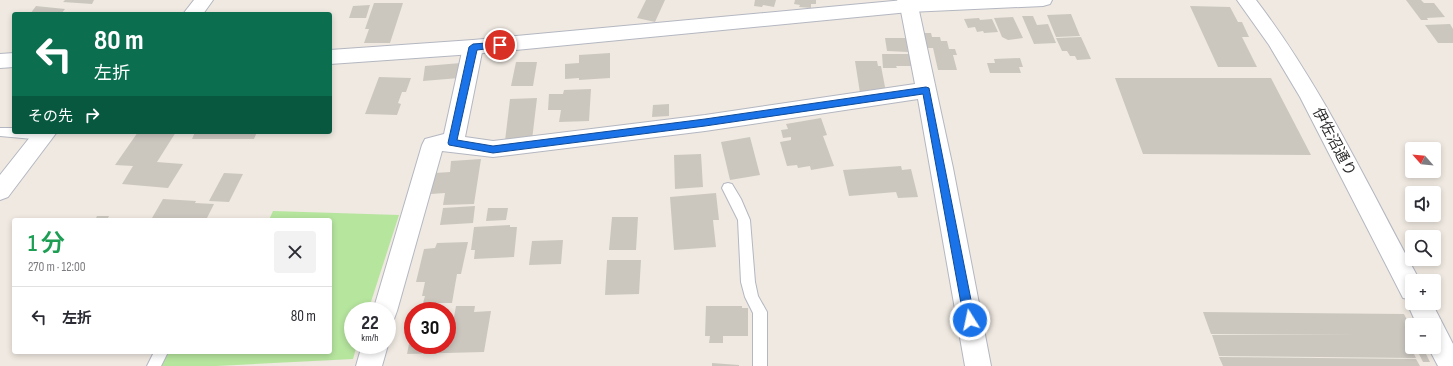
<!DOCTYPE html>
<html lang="ja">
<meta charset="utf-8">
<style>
body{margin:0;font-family:"Sofia Sans Condensed","Noto Sans JP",sans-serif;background:#f2f2f3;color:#2b2b33;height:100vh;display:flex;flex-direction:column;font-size:15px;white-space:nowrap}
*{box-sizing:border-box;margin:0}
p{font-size:13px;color:#7c7c81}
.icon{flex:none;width:22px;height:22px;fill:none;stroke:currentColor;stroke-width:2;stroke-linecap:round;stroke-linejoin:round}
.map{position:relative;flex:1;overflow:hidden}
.details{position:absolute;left:12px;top:218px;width:320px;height:136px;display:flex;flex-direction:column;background:#fff;border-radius:4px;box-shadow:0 2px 6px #0003}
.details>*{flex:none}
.hud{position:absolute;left:12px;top:12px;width:320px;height:122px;border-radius:4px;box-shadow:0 2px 6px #0003;background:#0b6e4f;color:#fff;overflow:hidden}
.needle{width:26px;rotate:297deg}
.tools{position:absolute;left:1405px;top:142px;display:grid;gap:8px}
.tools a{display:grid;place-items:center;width:36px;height:36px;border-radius:4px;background:#fff;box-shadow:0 2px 6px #0003;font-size:20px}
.speed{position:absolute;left:344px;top:302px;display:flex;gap:8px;font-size:20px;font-weight:700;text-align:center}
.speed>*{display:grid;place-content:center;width:52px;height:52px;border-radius:50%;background:#fff;box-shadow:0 2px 6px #0003;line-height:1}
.speed small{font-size:10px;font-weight:400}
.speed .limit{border:6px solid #d22;background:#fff;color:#111}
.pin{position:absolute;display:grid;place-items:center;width:34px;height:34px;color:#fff;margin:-17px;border:2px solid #fff;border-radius:50%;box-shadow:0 1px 4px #0007}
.me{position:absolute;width:44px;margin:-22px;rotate:350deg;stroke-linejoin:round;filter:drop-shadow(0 0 3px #0008)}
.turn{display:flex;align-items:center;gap:14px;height:84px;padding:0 16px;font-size:18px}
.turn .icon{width:52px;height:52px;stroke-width:2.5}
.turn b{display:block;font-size:28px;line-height:34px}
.then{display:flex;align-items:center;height:38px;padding:0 16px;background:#0003;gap:8px;font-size:15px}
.round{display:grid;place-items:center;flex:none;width:42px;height:42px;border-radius:4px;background:#f2f2f3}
.head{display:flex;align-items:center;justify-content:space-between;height:68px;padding:0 16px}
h1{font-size:24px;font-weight:600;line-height:30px;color:#1e9e55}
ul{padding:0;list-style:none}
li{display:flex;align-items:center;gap:12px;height:60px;padding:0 16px;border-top:1px solid #e1e1e2}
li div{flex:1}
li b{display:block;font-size:15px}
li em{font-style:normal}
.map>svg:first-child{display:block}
</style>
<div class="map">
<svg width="1453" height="366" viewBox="0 0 1453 366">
<rect width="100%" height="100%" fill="#efe9e1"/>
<path fill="#b6e59e" d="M273 211 399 215 368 311H353V345H357L353 359 217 366H161L167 352H330V220H269Z"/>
<path fill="#cbc7bf" d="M65 0H94L92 4 63 2Z
M646 0H665L655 22 637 18Z
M755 0H776L774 7 763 5 762 7 754 6Z
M795 0H816V4H811V8L799 7 800 5 794 4Z
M1406 0H1421L1424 3H1434L1445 17 1427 18 1428 20H1421Z
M374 3H403L390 43H364L369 29H365Z
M370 5 366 18H349L353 6Z
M36 6 65 9 61 14H30Z
M1190 6 1230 7 1238 22H1242L1249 37H1242L1257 67H1218Z
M1071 14 1080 36 1056 37 1047 15Z
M1022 16H1033L1037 25 1048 24 1056 43 1034 44Z
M1013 17 1023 38 1008 40 1002 37 994 18Z
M979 18 980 20 992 19 998 32 984 33 983 31 977 32 975 27 968 28 964 19Z
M1450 24 1453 29V43H1438L1425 25Z
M922 33H931L932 37H940L941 41H947L949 49H955L957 55H953L957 70H938L933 48H925Z
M1081 37 1091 59 1077 60 1075 56H1070L1067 51H1062L1056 38Z
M885 38H906L908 52 887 51Z
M610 53V78L579 80V78L565 79V64L579 63V55Z
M882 54H913L915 66H896L897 68H883Z
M1020 58 1023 67H1019L1021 73H990L987 63H995L994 59Z
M855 61H877L878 66H881L886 92 860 93Z
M516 62H537L533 86H511Z
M461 63 459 78 423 81 425 66Z
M379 77 411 78 406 92H402L398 103 401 104 397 115 365 114Z
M1115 78H1271L1311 155 1143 154Z
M591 89 589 121 559 122 561 110H548L549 94H563L564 90Z
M537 98 532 140 505 141 510 99Z
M669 104V116L652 117 653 105Z
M821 118 827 135 823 136 834 166 811 170 810 166 798 168 797 165 787 166 780 142 791 140V137L783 138 781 130 788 129 786 124Z
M138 132H176L157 162 183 164 168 188 122 184 133 166 115 165Z
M195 132H257L254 139H192Z
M750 137 760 175 730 180 721 142Z
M701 154 703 187 675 189 674 155Z
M481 159 474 204 443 205 445 193 431 194 434 173 450 172 451 161Z
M901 166 902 170 911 169 918 197 898 198 896 192 849 196 843 170Z
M224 173 243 174 229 202 209 201Z
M716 193 719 220H713L716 247 674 250 670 197Z
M163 199 196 201 195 203 214 204 206 220H154L155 218H152Z
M475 206 473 223 440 225 443 208Z
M488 208H508L506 220 486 221Z
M97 216H109L107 220H95Z
M612 217H638L636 250H609Z
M510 225V227H517L514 257 474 259 475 250H471L474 227Z
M563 240 561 264 529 265 532 241Z
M468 242 461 274H457L452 303H423L425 296H422L425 282H416L424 249 435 248 437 243Z
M607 260H641L639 294 605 295Z
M456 306H475L474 312 491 311 484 352 407 354 411 334H413V345H447V333H451Z
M706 306H742V308H748V336H723V343H709L710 336H705Z
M1203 312 1404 314 1412 330V336H1405L1416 358 1219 356 1212 335H1357L1211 334Z
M1417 350H1424L1430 362H1423Z
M1219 357 1416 359 1420 366H1223Z
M712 363 739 365V366H712Z"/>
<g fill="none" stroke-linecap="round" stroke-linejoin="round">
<defs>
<path id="service" d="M0 128H14V132H48L50 135 48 138 44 140 0 136Z
M728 183 732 184 741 199 750 220 755 282 758 296 767 312V366H753V313L745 297 741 282 738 220 722 188 724 184Z
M154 352H168L161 366H147Z"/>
<path id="minor" d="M194 0H213L203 14H183Z
M897 0H915L918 6 953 168 991 366H965L918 99 705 131 493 157 442 151 397 311 394 319 387 321V311H373L422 145 425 139 444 134 463 47 466 42 473 40 480 42 483 47 465 137 493 141 705 115 915 84 900 6Z
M34 132H57L8 197 0 200V175Z
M387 344 388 345 382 366H356L362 345H387Z"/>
<path id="tertiary" d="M904 0H1052L1050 4 1043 6 909 12 473 54 330 64V50L473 40Z
M1237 0H1256C1322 86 1368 186 1420 281H1412V303H1432L1453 344V366H1438L1428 347H1434V325H1417L1407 303 1408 299 1403 298 1300 97 1269 45Z
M14 53V67L0 68V54Z"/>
</defs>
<use href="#service" stroke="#b4b7c1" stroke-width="2"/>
<use href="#minor" stroke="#b4b7c1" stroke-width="2"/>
<use href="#tertiary" stroke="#b4b7c1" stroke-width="2"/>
<use href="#service" fill="#fff" fill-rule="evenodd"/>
<use href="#minor" fill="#fff" fill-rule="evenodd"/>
<use href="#tertiary" fill="#fff" fill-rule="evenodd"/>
</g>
<path fill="#1a73e8" stroke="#114b97" d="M500 42 504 45 503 47 477 50 457 140 493 146 705 119 926 87 929 88 975 320 973 324 970 325 966 324 964 320 923 94 705 126 493 153 449 145 448 143 469 47 473 44Z"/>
<g text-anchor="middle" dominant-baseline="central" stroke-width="4" stroke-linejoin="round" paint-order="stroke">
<g font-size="15" fill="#2e2e2e" stroke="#fff">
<text transform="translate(1334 142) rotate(62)">伊佐沼通り</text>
</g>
</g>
</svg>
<div class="tools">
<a><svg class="needle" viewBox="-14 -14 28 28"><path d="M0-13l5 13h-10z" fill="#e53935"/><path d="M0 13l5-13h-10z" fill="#7c7c81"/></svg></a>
<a><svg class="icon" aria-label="sound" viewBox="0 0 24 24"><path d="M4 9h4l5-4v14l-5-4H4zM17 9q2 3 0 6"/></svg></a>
<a><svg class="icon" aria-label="search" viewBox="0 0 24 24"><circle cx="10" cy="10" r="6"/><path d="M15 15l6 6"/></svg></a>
<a>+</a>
<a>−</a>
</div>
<div class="speed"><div>22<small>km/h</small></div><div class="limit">30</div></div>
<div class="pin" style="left:500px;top:45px;background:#d93025"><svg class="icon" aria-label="arrive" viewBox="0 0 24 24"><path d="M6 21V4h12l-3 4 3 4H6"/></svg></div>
<svg class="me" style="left:970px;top:320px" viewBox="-20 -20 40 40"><circle r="17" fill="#1a73e8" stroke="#fff" stroke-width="3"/><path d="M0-11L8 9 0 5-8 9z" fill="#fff"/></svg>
<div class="hud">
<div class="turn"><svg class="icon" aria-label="left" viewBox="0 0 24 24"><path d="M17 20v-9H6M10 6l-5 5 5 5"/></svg><div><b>80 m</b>左折</div></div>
<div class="then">その先<svg class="icon" aria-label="right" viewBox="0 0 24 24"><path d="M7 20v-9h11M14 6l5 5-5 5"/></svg></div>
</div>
<section class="details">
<div class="head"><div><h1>1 分</h1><p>270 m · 12:00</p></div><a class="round"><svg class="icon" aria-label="close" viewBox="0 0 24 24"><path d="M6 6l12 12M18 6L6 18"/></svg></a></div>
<ul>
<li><svg class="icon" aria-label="left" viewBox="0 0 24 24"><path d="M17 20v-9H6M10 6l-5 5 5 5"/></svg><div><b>左折</b></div><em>80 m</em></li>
</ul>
</section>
</div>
